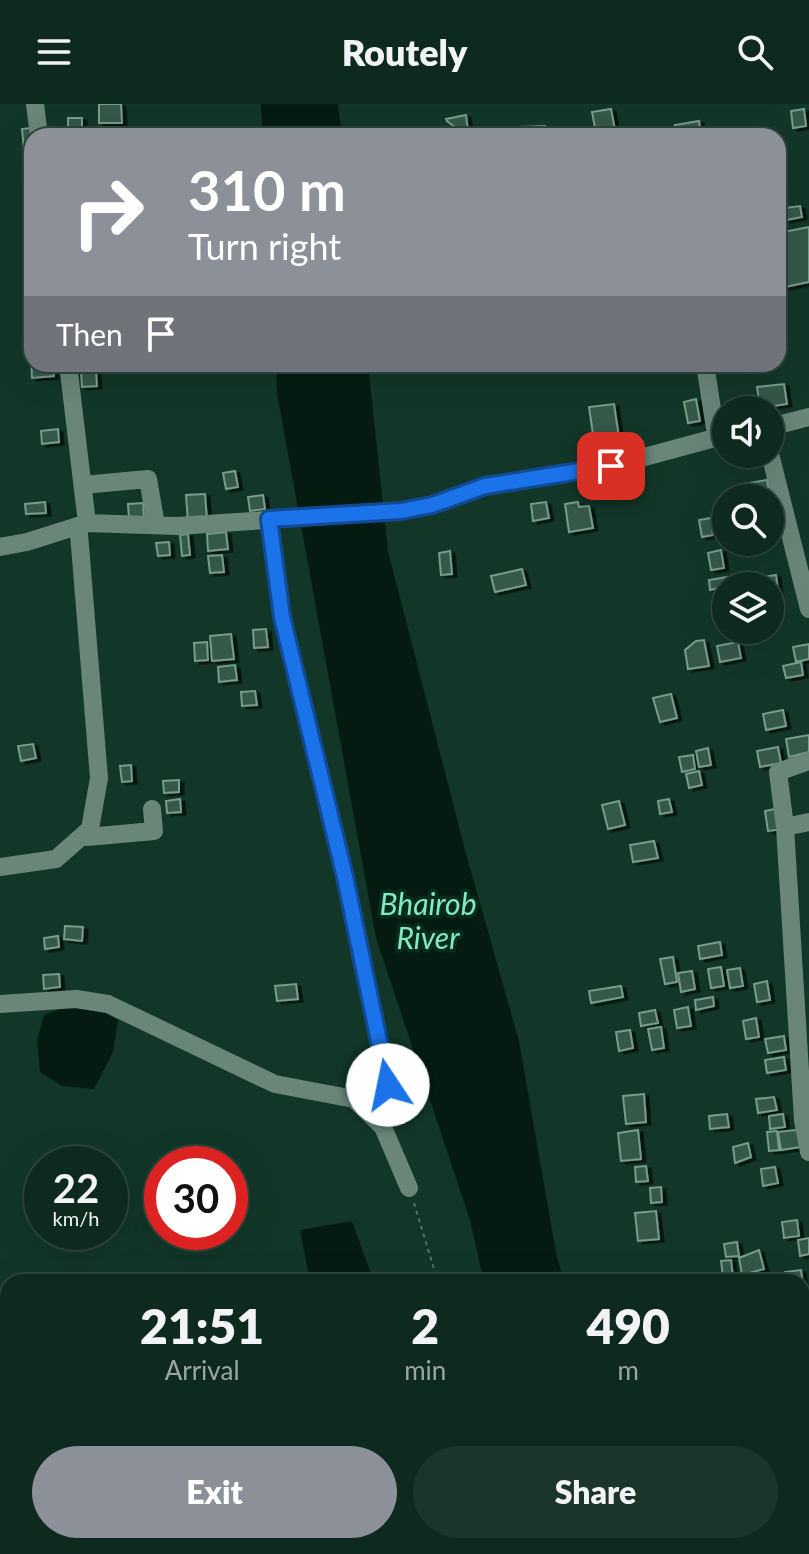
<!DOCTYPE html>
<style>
body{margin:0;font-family:Lato,sans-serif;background:#1c352b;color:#f1f3f6;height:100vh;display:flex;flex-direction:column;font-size:30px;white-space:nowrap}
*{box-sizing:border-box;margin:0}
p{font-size:26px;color:#9ba6a4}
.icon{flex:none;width:44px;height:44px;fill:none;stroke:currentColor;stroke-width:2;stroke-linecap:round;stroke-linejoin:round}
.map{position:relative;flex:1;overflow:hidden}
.sheet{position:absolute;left:0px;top:1170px;width:810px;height:280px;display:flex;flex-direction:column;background:#0e291e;border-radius:24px 24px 0 0;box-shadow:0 8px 32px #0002,0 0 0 2px #2e453c}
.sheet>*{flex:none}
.banner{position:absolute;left:24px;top:24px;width:762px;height:244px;border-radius:24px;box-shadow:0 8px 32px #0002,0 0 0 2px #2e453c;background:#8c9099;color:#fff;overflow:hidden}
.controls{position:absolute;left:712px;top:292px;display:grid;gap:16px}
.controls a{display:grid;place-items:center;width:72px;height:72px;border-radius:50%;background:#0e291e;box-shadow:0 8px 32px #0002,0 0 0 2px #2e453c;font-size:40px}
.speed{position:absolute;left:24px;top:1042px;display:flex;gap:16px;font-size:40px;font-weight:700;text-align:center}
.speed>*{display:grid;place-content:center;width:104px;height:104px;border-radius:50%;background:#0e291e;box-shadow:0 8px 32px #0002,0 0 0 2px #2e453c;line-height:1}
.speed small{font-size:20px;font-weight:400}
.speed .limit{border:12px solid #d22;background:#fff;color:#111}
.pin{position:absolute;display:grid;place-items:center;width:68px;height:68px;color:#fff;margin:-34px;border-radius:16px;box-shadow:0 4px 12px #0006}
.me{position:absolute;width:88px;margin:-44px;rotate:349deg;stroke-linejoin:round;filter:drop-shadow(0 0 6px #0008)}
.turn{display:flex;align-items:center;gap:28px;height:168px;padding:0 32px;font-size:36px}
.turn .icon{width:104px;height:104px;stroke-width:2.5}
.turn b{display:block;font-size:56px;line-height:68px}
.then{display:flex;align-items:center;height:76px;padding:0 32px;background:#0003;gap:16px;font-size:30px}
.eta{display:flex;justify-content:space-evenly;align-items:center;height:136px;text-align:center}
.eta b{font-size:48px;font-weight:800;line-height:56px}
.primary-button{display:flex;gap:16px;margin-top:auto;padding:16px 32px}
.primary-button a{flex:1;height:92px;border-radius:48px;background:#8c9099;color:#fff;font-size:32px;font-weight:800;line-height:92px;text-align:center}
.primary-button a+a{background:#1c352b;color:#f1f3f6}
header{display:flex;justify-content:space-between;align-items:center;height:104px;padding:0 32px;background:#0e291e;font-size:36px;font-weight:800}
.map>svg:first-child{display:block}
</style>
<header><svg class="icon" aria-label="menu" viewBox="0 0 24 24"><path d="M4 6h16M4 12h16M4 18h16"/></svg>Routely<svg class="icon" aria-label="search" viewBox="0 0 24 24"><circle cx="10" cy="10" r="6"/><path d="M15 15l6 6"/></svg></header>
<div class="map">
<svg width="809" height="1450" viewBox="0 0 809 1450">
<defs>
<filter id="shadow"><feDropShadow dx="4.5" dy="2.5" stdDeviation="0" flood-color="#0009"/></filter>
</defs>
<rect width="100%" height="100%" fill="#123728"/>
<path fill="#051b12" d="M261 0H338L342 32H263Z
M276 260H368L388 447 465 746 519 937 557 1154 565 1178H484L470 1116 376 834 277 289Z
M68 902 93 903 118 916 113 948 94 985 62 982 40 968 37 937 44 911Z
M352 1117 374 1178H310L300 1126Z
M561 1442H681L685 1450H563Z"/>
<path fill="#355949" stroke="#769c8a" stroke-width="2" filter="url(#shadow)" d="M99 0H121L122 19H99Z
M611 5 615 26 596 29 592 8Z
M804 5 806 22 793 24 791 7Z
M466 11 468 27 461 28 447 17 446 15Z
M68 14H82V32H68Z
M699 17 701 32H676L675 21Z
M545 22V32H520V23Z
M38 23 32 32V44L24 46 22 25Z
M800 102 802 113 786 116 784 104Z
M809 123V178L785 183 778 144V129Z
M31 252 32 260H53L54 272 32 274Z
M96 267 97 282 82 283 81 268Z
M784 280 787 300 760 304 757 283Z
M755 294 757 306H729L728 298Z
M696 295 700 317 688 319 684 298Z
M614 300 621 347 612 348 613 360 603 361 602 350 596 351 589 303Z
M58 325 59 338 42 340 41 327Z
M235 367 238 383 226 385 223 369Z
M767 376 770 394H755V391L745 392 743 380Z
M205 390 207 416 188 418 186 391Z
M263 391 265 405 250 407 248 393Z
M45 398 46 409 26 410 25 400Z
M546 398 549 414 533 417 531 400Z
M578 398 579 403 589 402 593 424 569 428 565 400Z
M143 399 144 413 129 415 128 400Z
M711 414 713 431 702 433 699 416Z
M226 428 228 445 208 447 207 430Z
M188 430 190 451 182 452 180 431Z
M169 438 170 451 158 452 156 439Z
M721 446 724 464 711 466 708 449Z
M450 447 452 470 441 471 439 449Z
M222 451 224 468 210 469 208 452Z
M522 465 526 481 495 488 491 472Z
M776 471 779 493 770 494V482H765L763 473Z
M727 473 728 482 710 486 709 476Z
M266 525 268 543 254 544 253 526Z
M231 530 234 555 212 557 210 532Z
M704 536 709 562 688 565 685 546 696 537Z
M207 538 208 556 195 557 194 539Z
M738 538 741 554 720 558 717 542Z
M809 540V555L796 558 793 543Z
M801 558 803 571 786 574 783 562Z
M235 561 237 576 219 578 218 563Z
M255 587 257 601 242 602 241 588Z
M671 590 677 614 660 618 653 594Z
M783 606 786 622 766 626 763 610Z
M809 631V648L789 653 786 635Z
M33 640 36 654 21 657 18 642Z
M778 643 781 659 760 663 757 647Z
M708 644 711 661 699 663 696 647Z
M693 651 695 665 682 668 679 653Z
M131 661 132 677 122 678 120 662Z
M699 667 702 681 689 684 686 670Z
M179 676V688L164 689 163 677Z
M180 695 181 708 167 709 166 697Z
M669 695 672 708 660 710 658 697Z
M619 697 625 721 608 725 602 701Z
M780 704 784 725 768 727 765 707Z
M654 737 658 754 633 758 630 741Z
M65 822 83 823 82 837 64 835Z
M58 832 59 843 45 845 44 834Z
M720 838 722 851 700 855 698 842Z
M673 853 677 878 665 880 660 855Z
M721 863 724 882 711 884 708 865Z
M740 864 743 882 730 884 727 866Z
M692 867 695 885 681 888 678 869Z
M59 870 60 883 44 885 43 871Z
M767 877 770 896 757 898 754 880Z
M296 880 298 895 277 897 275 882Z
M621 882 623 893 591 899 589 887Z
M713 893 714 902 696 906 695 896Z
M688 903 691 922 677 924 674 906Z
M655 906 658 919 641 922 639 909Z
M756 914 759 933 746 935 743 917Z
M661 923 664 944 652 946 648 925Z
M630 926 633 944 619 947 616 928Z
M784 932 786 946 768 949 765 935Z
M784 953 786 966 767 969 765 956Z
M644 990 646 1018 626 1020 623 992Z
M774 993 777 1006 758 1009 756 995Z
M727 1010 729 1023 710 1025 709 1012Z
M783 1010 785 1023 770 1025 769 1012Z
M804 1025 807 1042 781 1046 778 1028Z
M638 1026 641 1055 621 1057 618 1029Z
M777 1027 779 1046 769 1047 767 1028Z
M748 1039 751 1053 735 1059 733 1043Z
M646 1062 648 1077 636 1078 635 1063Z
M775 1063 778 1079 763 1082 761 1065Z
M661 1083 662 1098 651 1099 650 1084Z
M656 1107 659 1135 638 1137 635 1109Z
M797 1116 799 1132 784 1134 782 1118Z
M809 1134V1150L800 1152 798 1136Z
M737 1138 739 1152 726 1153 724 1140Z
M759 1146 764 1165 742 1171 739 1154Z
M731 1156 733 1172 723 1173 721 1157Z
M801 1166 803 1180 787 1178 785 1168Z"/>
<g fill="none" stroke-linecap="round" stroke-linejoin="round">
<path stroke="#527164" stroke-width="2" stroke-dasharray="4 4" stroke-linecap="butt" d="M414 1099 438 1178
M518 1442 520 1450"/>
<path stroke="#6a8679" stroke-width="18" d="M35 0 39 32
M68 260 87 419
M705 260 715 324
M770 323 809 313
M770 350 809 505
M83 381 148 375 156 421
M269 415 282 513 345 773 388 981 354 983
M0 443 27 438 87 419 177 422 401 407 432 401 485 382 611 362 726 331
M809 657 778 668 785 723 809 718
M785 723 803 1016 809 1048
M87 733 154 727 152 705
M0 763 56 755 90 725 99 674 79 430
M0 900 76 895 108 900 275 980 354 995 383 1023 409 1084
M802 1255 809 1253
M805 1335 809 1334"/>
</g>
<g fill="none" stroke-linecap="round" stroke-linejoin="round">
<defs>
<path id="route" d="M388 981 345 773 282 513 269 415 401 407 432 401 485 382 611 362"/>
</defs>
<use href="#route" stroke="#114b97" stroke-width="20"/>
<use href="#route" stroke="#1a73e8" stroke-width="14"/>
</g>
<g text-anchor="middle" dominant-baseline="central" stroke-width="7" stroke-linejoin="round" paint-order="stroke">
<g font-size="30" font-style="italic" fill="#85eabe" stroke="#072d1f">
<text x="428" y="799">Bhairob<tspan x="428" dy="34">River</tspan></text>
</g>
</g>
</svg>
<div class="controls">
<a><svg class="icon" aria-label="sound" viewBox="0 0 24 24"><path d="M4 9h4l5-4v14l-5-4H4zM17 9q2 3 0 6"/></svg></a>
<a><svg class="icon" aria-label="search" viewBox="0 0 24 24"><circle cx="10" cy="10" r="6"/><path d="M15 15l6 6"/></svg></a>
<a><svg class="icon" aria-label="layers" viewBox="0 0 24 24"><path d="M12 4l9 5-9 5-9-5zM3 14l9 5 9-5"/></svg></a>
</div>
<div class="speed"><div>22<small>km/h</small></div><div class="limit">30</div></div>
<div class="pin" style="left:611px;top:362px;background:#d93025"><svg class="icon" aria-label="arrive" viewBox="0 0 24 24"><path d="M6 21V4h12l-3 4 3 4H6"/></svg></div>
<svg class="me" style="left:388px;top:981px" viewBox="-20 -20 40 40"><circle r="19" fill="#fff"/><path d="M0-13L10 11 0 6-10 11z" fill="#1a73e8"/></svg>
<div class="banner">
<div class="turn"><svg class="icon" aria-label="right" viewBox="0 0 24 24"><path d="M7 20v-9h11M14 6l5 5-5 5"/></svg><div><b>310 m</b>Turn right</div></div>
<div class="then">Then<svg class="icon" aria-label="arrive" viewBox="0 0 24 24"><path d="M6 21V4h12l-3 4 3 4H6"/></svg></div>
</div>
<section class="sheet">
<div class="eta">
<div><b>21:51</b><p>Arrival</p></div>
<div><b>2</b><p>min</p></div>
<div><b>490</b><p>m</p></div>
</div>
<div class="primary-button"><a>Exit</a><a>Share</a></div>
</section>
</div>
